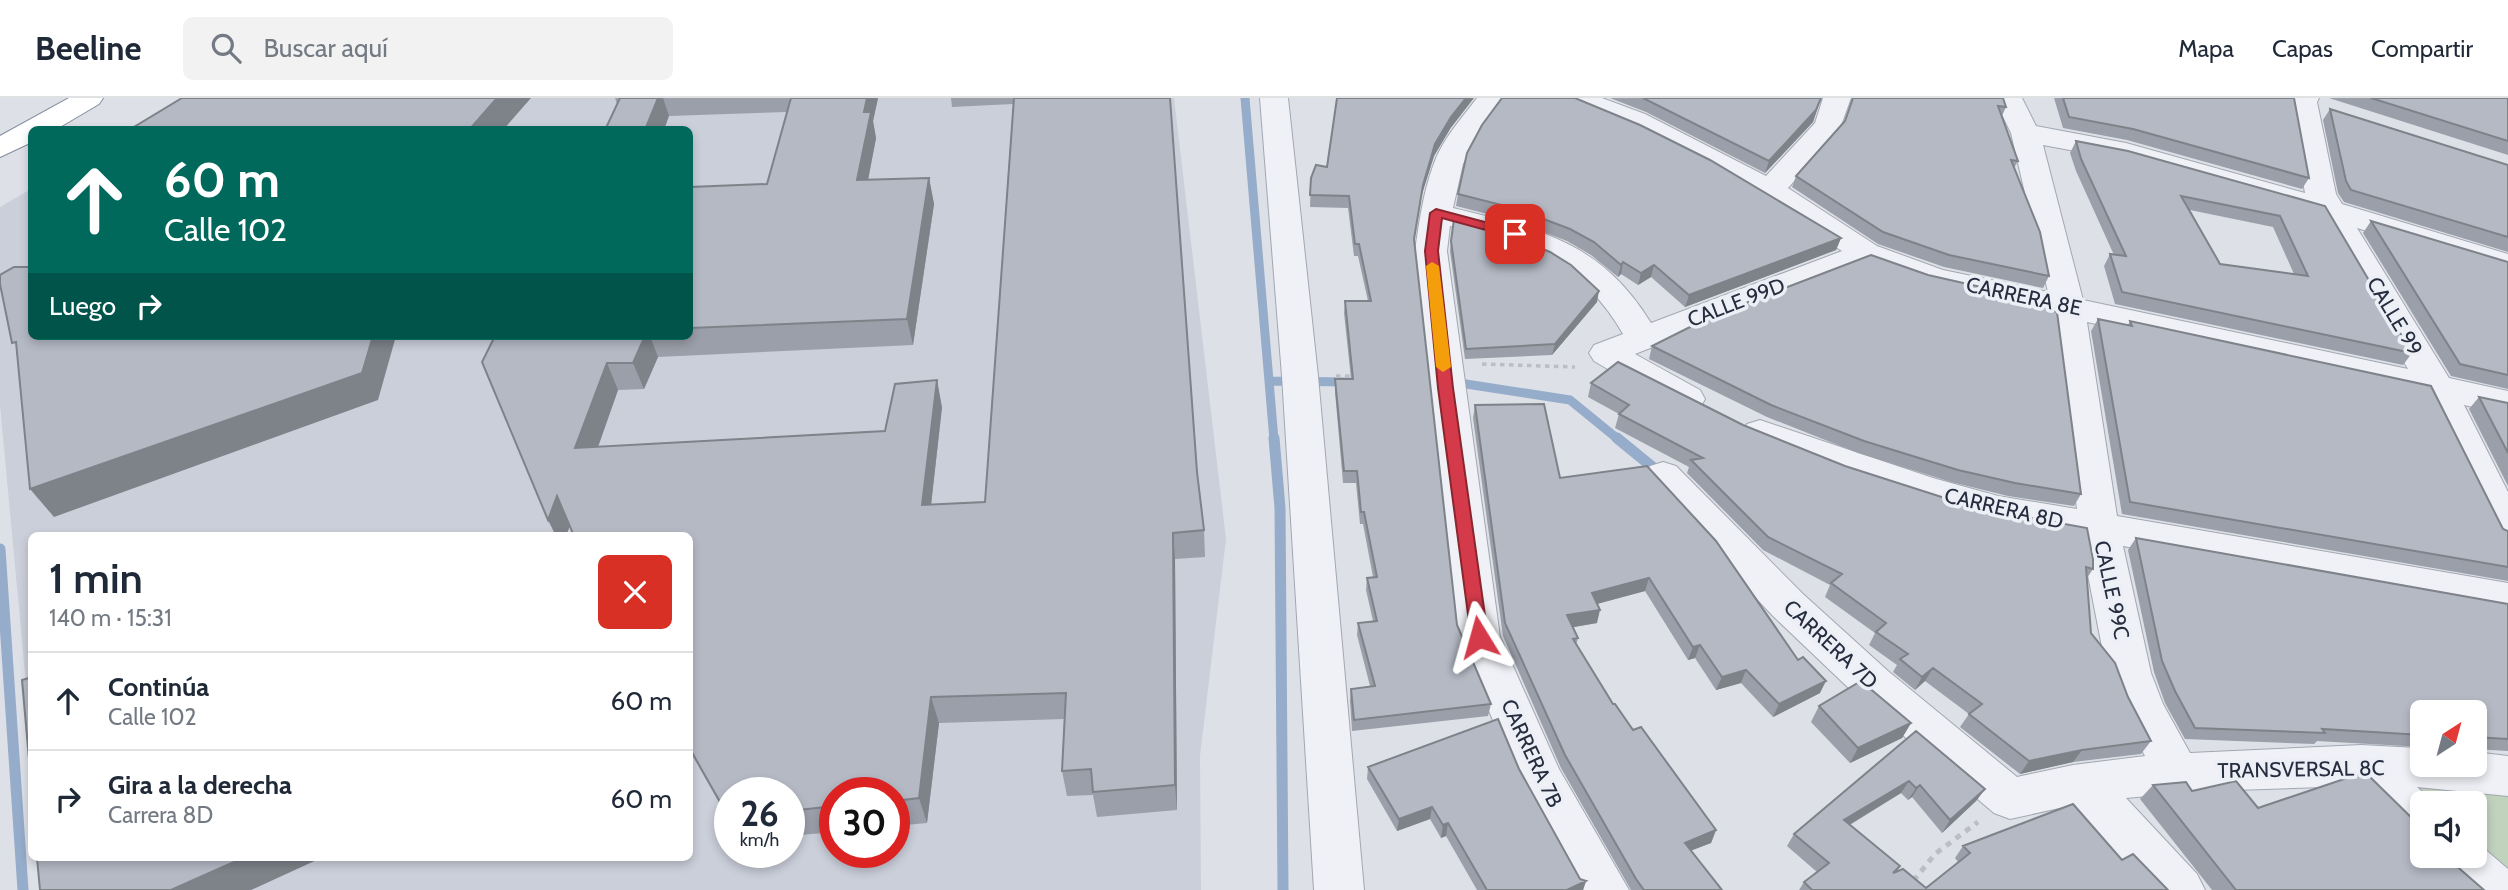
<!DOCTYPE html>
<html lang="es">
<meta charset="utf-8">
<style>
body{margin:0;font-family:Cabin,sans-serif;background:#f2f2f3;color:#1f2937;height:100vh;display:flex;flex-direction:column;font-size:26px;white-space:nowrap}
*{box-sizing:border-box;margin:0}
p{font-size:23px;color:#747a83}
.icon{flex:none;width:38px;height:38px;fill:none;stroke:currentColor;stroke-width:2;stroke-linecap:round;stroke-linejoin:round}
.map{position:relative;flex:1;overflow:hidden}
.details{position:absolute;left:28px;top:434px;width:665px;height:329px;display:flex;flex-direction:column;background:#fff;border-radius:10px;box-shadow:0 4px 10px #0003}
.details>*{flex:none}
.top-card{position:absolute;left:28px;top:28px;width:665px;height:214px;border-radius:10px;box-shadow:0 4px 10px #0003;background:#00695c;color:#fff;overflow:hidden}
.needle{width:46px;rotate:36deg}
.fabs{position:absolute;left:2410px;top:602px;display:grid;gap:14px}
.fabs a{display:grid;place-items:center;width:77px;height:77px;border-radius:10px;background:#fff;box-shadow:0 4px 10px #0003;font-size:35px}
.speed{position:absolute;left:714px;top:679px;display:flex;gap:14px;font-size:35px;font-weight:700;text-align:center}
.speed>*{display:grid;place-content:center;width:91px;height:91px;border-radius:50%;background:#fff;box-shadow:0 4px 10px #0003;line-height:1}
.speed small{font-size:18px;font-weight:400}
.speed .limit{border:10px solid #d22;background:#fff;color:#111}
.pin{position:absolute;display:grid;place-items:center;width:60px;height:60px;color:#fff;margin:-30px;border-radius:14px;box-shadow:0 4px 10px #0006}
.me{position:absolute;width:77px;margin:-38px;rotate:352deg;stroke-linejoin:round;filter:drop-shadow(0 0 5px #0008)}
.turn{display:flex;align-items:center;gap:24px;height:147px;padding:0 21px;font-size:32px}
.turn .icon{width:91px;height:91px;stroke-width:2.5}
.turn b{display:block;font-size:49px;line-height:60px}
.then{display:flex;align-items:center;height:66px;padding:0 21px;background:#0003;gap:14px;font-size:26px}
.round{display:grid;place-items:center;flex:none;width:74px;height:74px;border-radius:10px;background:#f2f2f3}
.overview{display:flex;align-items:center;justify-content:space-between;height:119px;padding:0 21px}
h1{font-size:42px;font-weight:600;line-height:52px}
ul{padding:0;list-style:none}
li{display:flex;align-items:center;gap:21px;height:98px;padding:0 21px;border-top:2px solid #e0e1e3}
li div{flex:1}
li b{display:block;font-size:26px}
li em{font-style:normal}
header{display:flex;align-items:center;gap:42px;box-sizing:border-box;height:98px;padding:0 35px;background:#fff;border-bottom:2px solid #e0e1e3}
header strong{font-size:33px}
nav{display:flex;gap:38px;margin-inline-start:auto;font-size:24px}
.search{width:490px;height:63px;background:#f2f2f3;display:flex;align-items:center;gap:18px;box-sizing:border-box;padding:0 24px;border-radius:10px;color:#747a83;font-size:26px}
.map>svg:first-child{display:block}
</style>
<header>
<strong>Beeline</strong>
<div class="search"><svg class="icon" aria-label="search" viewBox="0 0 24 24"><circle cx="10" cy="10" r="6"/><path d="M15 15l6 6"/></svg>Buscar aquí</div>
<nav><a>Mapa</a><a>Capas</a><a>Compartir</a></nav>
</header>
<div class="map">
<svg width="2508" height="792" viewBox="0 0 2508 792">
<rect width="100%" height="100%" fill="#dde0e7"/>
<path fill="#cbcfda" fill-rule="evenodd" d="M187 0H1174L1226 441 1200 658 1201 792H44L42 760H690V438H32L31 639 0 307V109L31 91 32 238H690V32L133 31ZM730 695H789V754H730ZM835 695H894V754H835Z"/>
<path fill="#c1d2bd" d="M2408 683 2508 687V783L2475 750 2474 705H2430Z"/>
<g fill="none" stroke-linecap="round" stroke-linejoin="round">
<path stroke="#95acca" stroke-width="9" d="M1245 0 1274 342
M1271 283 1349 284
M1453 284 1570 302 1619 342"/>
<path stroke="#95acca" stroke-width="11" d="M1274 340 1280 410 1283 792
M1617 340 1661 376
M0 451 23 792"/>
<defs>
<path id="minor" d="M1260 0H1288L1318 278 1364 792H1314L1282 278Z
M1477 0H1506L1478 37 1463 66 1453 110C1541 131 1601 144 1651 225L1842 153C1754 95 1665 43 1566 6L1562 0H1602L1645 16 1766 78 1815 25 1823 0H1851L1839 33 1788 90 1877 148 1943 172 2048 194 2011 35 1994 0H2022L2036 28 2126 45 2305 95 2289 4 2291 0H2319L2317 4 2336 96 2342 106 2508 156V176L2357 130 2449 280 2508 293V317L2464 307 2508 394V447L2494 442 2423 298 2087 224 2117 418 2508 485V517L2123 448 2151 575 2163 606 2190 655 2361 647 2418 650H2422V667H2474V654L2508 658V698L2417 689 2434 705H2422V745L2405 739 2353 688 2204 693 2126 700 2197 776 2205 792H2149L2073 707 2010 721 1994 715 1858 599 1773 518 1650 388 1644 378 1650 368 1663 364 1676 368 1803 496 1888 573 2017 679 2073 667 2145 658 2121 611 2107 575 2081 441 1998 426 1925 406 1747 344 1742 335 1747 326 1760 322 1933 380 1998 398 2077 411 2052 216 1923 187 1866 166 1635 256 1700 292 1705 301 1700 310 1687 313 1674 310 1594 263 1589 255 1594 247 1623 236C1582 164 1526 147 1450 128L1447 153 1500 539 1559 671 1629 792H1578L1518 682 1458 539 1415 153C1419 125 1423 95 1433 68 1441 43 1461 21 1477 0ZM2043 47 2123 62 2319 118 2408 271 2083 202Z
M2474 742 2508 771V792H2462L2442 773 2435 758H2474Z"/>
<path id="highway" d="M69 0H103L99 6 55 32H32V44L0 59V38Z"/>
</defs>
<use href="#minor" stroke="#a2a7b1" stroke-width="2"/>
<use href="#highway" stroke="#838d9f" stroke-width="2"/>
<path stroke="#bbbec6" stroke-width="3.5" stroke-dasharray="4.5 4.5" stroke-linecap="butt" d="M1482 266 1575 269
M1336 278H1356"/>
<path stroke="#bbbec6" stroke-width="5" stroke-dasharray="6 6" stroke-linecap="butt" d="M1906 792 1935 756 1978 724"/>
<use href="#minor" fill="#eff1f6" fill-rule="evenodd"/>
<use href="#highway" fill="#fff" fill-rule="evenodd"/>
</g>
<path fill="#9b9fa9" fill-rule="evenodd" d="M615 0H878L873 23 876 40 868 82 929 80 934 106 913 247 658 259 644 291 618 292 598 349 885 333 942 309 931 407 985 404 1013 6 952 9 951 0H1170L1197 374 1204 432 1205 459 1175 461 1177 712 1097 719 1093 697 1067 698 1062 673 1064 621 939 625 927 725 894 728V695H835V734L789 738V695H730V724L690 653V438H574L495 238H690V89L767 86 787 14 669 18 617 6Z
M1610 0H1821L1813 24 1765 75 1646 14Z
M1853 0H2003L2006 9 2002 18 2018 63 2014 70 2049 178 2043 190 1944 169 1878 146 1792 89 1796 78 1845 23Z
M2054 0H2294L2309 80 2302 91 2127 42 2063 30Z
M2329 0H2508V57Z
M2330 11 2508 67V154L2344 104 2338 95 2323 22Z
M1450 31 1434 58 1421 99 1414 144 1457 527 1491 606 1488 618 1352 633 1350 603 1351 591 1370 588 1357 537 1358 525 1373 523 1366 492 1367 480 1373 479 1363 426H1360L1356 385H1343L1335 294V281H1351L1344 215 1345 203H1368L1358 158H1354L1348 110 1310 109 1311 80 1327 69Z
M2076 43 2325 108 2412 255 2403 267 2115 206 2104 168 2110 156 2114 157 2076 73 2070 55ZM2190 112 2273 129 2294 176 2220 166Z
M1458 96 1841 140 1836 152 1685 209 1651 179 1638 187 1621 176 1618 179 1591 157 1567 143 1515 123 1456 108Z
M1454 121 1597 204 1552 257 1465 261 1450 153Z
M2371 123 2508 164V291L2451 278 2363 135Z
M2098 221 2128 227 2130 223 2503 431 2508 433V483L2122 416 2091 233Z
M1652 248 2081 396 2074 408 2008 398 1951 384 1858 355 1767 319 1649 261Z
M1591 285 1743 327 2093 471 2087 480 2091 535 2128 599 2151 643 2141 656 2073 664 2020 676 1960 629 1969 616 1925 583 1915 592 1893 574 1897 567 1869 547 1875 535 1825 499 1830 487 1763 452 1687 375 1689 369 1615 330 1619 316 1588 299Z
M2479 299 2508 305V388L2469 311Z
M1475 307 1560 380 1820 595 1773 619 1741 585 1716 592 1695 560 1688 562 1645 493 1597 506V525L1572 529 1578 540 1576 547 1613 606 1716 732 1711 745 1691 752 1722 792H1631L1561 670 1503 538 1473 320Z
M2136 440 2508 506V653L2474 651V614H2422V649L2317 643 2314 646 2185 641 2165 605 2154 574 2128 452Z
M1819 608 1911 625 1902 640 1850 665 1811 624Z
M1916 633 1985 691 1976 703 1942 735 1912 699 1908 702 1901 695 1850 727 1900 768 1896 773 1926 790 1958 764 1955 760 1963 748 2122 762 2168 792H1799L1804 784 1817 774 1787 748 1794 736Z
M1368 669 1519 671 1580 781 1586 783 1583 792H1477L1446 738 1441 740 1430 721 1397 733 1367 681Z
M2153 687 2192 693 2258 710 2422 758 2484 792H2212L2140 701Z"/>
<path fill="#7e8289" d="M497 0H531L503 32H469Z
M658 0H663L669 18 664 32H645Z
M867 0H878L873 23 876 40 863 108 857 82 864 14Z
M1466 0H1474L1450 31 1434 58 1421 99 1412 153 1423 87 1435 46 1451 19Z
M1821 0 1813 24 1765 75 1769 63Z
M929 80 934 106 913 247 907 221Z
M1841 140 1836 152 1685 209 1689 197Z
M1623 164 1621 176 1618 179 1621 167Z
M1654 167 1651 179 1638 187 1641 175Z
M1599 193 1597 204 1552 257 1555 246Z
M373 238H396L378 302 54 419 30 391Z
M645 238H650L658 259 644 291 633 265Z
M607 265 618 292 588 377 575 350Z
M937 282 942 309 928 434 922 407Z
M557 398 571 425 566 438H556L548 422Z
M1173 435 1175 461 1177 712 1175 687Z
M1649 480 1645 493 1589 508 1592 495Z
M1600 512 1597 525 1563 531 1567 517Z
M1700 547 1695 560 1688 562 1693 549Z
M1933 570 1925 583 1915 592 1922 579Z
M1746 572 1741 585 1716 592 1722 579Z
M1826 583 1820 595 1773 619 1779 606Z
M931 599 939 625 927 725 919 700Z
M1911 625 1902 640 1850 665 1858 650Z
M2082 652 2073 664 2020 676 2029 663Z
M1909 683 1901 695 1837 734 1844 722Z
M1920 687 1912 699 1908 702 1916 690Z
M1985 691 1976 703 1942 735 1950 722Z
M1432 709 1430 721 1397 733 1399 721Z
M1448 725 1446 738 1441 740 1443 727Z
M1716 732 1711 745 1680 757 1685 745Z
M243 760H321L251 792H171Z
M1586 783 1583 792H1567Z"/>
<path fill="#b4b9c4" stroke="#7e8289" stroke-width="2" fill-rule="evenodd" d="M182 0H497L469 32H129Z
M620 0H658L645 32H605Z
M791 0H867L864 14H871L857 82 929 80 907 221 690 230V89L767 86Z
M1014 0H1170L1197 374 1204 432 1173 435 1175 687 1093 694 1091 671 1062 673 1066 595 931 599 919 700 894 703V695H835V708L789 713V695H730V718H728L690 651V438H574L557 398 548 422 482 264 495 238H645L633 265H607L575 350 885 333 895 286 937 282 922 407 985 404Z
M1337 0H1466L1451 19 1435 46 1423 87 1414 141 1457 527 1491 606 1354 622 1351 591 1375 588 1358 525 1377 523 1367 480 1377 479 1364 414H1361L1357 373H1344L1335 281H1353L1345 203H1371L1359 146H1355L1349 98 1310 97 1311 80 1316 67 1327 69Z
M1502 0H1575L1640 27 1710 62 1841 140 1689 197 1654 167 1641 175 1623 164 1621 167 1594 144 1570 131 1517 111 1458 96 1467 55 1482 27Z
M1643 0H1821L1816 12 1769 63Z
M1853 0H2003L2006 9 1998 8 2018 63 2011 62 2040 134 2049 178 1949 157 1883 134 1796 78 1845 23Z
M2063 0H2294L2309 80 2133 31 2069 19Z
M2371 0H2508V43Z
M2330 11 2508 67V139L2351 92 2346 83Z
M2076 43 2128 53 2325 108 2412 255 2122 194 2110 156 2126 158 2081 61ZM2181 98 2280 118 2308 178 2220 166Z
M1454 121 1504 135 1550 154 1571 167 1599 193 1555 246 1466 251 1451 143Z
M2371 123 2508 164V277L2460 266Z
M1871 157 1928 177 2052 205 2053 213 2057 214 2081 396 2015 385 1958 372 1864 343 1771 307 1652 248 1712 218Z
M14 169H32V238H373L362 275 30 391 16 244 12 245 0 186V177Z
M2098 221 2132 228 2130 223 2431 288 2503 431 2508 433V469L2130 404Z
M1618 264 1743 327 1845 368 1951 402 2004 415 2087 430 2093 461V471L2086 469 2091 535 2115 565 2128 599 2151 643 2082 652 2029 663 1969 616 1982 606 1933 570 1922 579 1900 561 1908 556 1876 534 1886 525 1831 485 1842 476 1768 439 1691 362 1703 360 1619 316 1629 307 1591 285Z
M2479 299 2508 305V355Z
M1544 306 1560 380 1647 368 1716 443 1798 562 1803 559 1826 583 1779 606 1746 572 1722 579 1700 547 1693 549 1649 480 1592 495 1600 512 1567 517 1578 540 1573 541 1613 606H1615L1633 632 1641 629 1716 732 1685 745 1722 792H1644L1636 781 1565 657 1505 525 1475 307Z
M2136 440 2508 506V641L2474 639V614H2422V637L2322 631 2325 635 2195 630 2175 593 2162 563Z
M32 579V695L22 582Z
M1861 583 1911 625 1858 650 1819 608Z
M1498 621 1519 671 1580 781 1586 783 1567 792H1487L1448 725 1443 727 1432 709 1399 721 1368 669Z
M1916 633 1985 691 1950 722 1920 687 1916 690 1909 683 1844 722 1900 768 1893 775 1903 771 1926 790 1970 755 1963 748 2073 706 2122 762 2133 756 2168 792H1812L1804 784 1829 765 1794 736Z
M2367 676 2422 730V758H2445L2484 792H2236L2153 687 2186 684 2192 693 2236 683 2258 710 2356 677Z
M37 760H243L171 792H40Z"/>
<path fill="#d43a49" stroke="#8a262f" stroke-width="2" d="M1436 111 1519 133 1521 136 1515 140 1442 120 1438 153 1453 290 1488 539 1486 544H1473L1471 539 1438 290 1425 153 1430 115Z"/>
<path fill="#f59e0b" d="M1432 164 1439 168 1451 269 1443 274 1436 269 1426 168Z"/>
<g text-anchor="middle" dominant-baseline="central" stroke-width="7" stroke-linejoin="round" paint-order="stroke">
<g font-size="21" fill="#262d3f" stroke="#eceff5">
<text transform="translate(2024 198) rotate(12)">CARRERA 8E</text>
<text transform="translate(1736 204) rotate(-21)">CALLE 99D</text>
<text transform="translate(2395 218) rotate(59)">CALLE 99</text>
<text transform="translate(2004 410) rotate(13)">CARRERA 8D</text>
<text transform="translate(2112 492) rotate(78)">CALLE 99C</text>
<text transform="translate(1831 546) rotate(43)">CARRERA 7D</text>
<text transform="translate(1532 655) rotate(65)">CARRERA 7B</text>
<text transform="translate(2301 671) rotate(-1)">TRANSVERSAL 8C</text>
</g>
</g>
</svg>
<div class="fabs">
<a><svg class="needle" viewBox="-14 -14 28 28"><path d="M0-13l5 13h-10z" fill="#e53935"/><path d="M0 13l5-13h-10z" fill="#747a83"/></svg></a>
<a><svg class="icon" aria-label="sound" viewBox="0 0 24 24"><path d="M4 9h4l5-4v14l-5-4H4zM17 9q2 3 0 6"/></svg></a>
</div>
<div class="speed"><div>26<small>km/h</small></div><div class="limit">30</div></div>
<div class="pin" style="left:1515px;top:136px;background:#d93025"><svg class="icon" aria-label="arrive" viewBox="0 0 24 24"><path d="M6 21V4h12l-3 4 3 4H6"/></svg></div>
<svg class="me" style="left:1479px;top:539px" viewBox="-20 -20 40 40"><path d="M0-17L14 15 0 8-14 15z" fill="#d43a49" stroke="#fff" stroke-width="4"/></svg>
<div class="top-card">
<div class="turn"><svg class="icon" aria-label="ahead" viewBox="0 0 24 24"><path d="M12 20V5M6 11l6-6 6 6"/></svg><div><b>60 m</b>Calle 102</div></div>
<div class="then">Luego<svg class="icon" aria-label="right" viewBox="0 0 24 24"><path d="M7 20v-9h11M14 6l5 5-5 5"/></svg></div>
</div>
<section class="details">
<div class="overview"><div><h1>1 min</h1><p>140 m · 15:31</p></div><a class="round" style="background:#d93025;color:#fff"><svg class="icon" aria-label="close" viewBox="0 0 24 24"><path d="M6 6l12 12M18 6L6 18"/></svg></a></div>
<ul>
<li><svg class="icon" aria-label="ahead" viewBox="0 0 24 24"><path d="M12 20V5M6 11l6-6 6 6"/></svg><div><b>Continúa</b><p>Calle 102</p></div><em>60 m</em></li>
<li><svg class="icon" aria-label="right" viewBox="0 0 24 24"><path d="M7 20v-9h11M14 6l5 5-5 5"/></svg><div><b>Gira a la derecha</b><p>Carrera 8D</p></div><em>60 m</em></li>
</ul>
</section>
</div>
